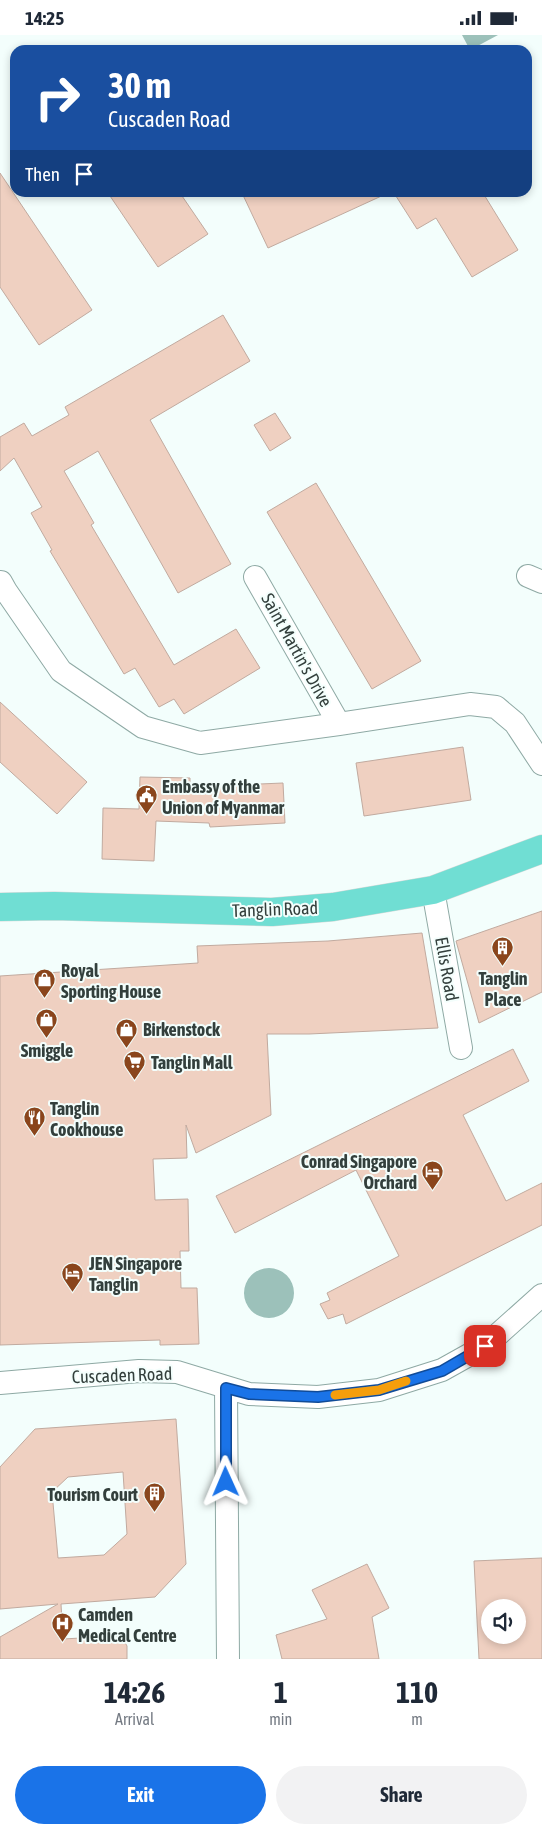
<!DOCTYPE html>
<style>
body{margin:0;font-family:"Asap Condensed",sans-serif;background:#f2f2f3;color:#1f2937;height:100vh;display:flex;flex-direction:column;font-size:19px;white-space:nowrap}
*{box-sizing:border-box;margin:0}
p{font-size:16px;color:#747a83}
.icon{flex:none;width:28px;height:28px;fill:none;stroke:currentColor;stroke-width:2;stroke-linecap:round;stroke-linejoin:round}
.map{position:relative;height:1624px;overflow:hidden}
.sheet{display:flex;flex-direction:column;background:#fff;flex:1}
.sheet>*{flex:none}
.guide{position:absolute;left:10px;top:10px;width:522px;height:152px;border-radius:15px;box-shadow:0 2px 8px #0003;background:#1a4fa0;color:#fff;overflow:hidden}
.buttons{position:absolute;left:481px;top:1564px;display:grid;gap:10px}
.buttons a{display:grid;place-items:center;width:45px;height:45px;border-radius:50%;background:#fff;box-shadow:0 2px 8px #0003;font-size:25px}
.pin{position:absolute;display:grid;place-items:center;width:42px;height:42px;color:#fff;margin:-21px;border-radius:10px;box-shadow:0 2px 8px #0006}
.me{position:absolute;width:55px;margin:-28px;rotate:359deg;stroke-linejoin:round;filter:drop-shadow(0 0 4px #0008)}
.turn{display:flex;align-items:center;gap:18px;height:105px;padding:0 15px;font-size:22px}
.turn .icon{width:65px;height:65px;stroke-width:2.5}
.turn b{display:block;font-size:35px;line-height:42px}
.then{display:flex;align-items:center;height:48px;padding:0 15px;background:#0003;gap:10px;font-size:19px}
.eta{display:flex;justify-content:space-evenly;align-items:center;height:85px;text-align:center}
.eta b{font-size:30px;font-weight:700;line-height:35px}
.primary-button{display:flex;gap:10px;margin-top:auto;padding:10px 15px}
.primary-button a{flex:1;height:58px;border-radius:30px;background:#1a73e8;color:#fff;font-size:20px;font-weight:700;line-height:58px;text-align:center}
.primary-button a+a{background:#f2f2f3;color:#1f2937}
.status{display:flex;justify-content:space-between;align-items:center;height:35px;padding:0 25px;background:#fff;direction:ltr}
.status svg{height:14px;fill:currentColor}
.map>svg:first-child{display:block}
</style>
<div class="status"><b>14:25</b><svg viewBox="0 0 49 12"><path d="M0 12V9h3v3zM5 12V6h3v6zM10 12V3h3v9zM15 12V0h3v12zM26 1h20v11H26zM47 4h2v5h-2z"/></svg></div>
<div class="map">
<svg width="542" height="1624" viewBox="0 0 542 1624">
<rect width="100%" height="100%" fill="#f3fefc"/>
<path fill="#9cc1ba" d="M462 0H498L470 15Z
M244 1258a25 25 0 1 1 50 0a25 25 0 1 1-50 0Z"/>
<path fill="#efd0c1" stroke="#c1aa9f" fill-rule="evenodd" d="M0 138 92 275 39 310 0 252Z
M108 158H180L208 199 158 232Z
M242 158H388L268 213Z
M394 158H483L518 215 472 242 436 183 417 194Z
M223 280 250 326 150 385 231 529 178 558 98 416 64 436 94 488 91 490 174 630 236 594 260 633 184 679 174 664 159 672 135 633 124 639 50 516 52 515 31 478 42 472 14 423 0 436V402L24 388 32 401 69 380 65 372Z
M275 378 291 403 270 416 254 390Z
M316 448 421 626 372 654 267 477Z
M0 667 87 747 57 779 0 727Z
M463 712 471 765 364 781 356 728Z
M140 742 190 743V752L283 748 285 788 210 792 209 788 156 786 154 826 102 824 103 773 139 774Z
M542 876V957L479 988 456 906Z
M422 898 438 993 309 999H267L271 1080 196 1118 186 1090 187 1123 153 1124 155 1165 188 1164 189 1216H180L181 1253H197L199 1309 160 1310V1305L0 1310V941L198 928 197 911 328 906Z
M513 1014 529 1046 463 1080 506 1166 542 1148V1190L346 1289 343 1279 328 1284 320 1269 330 1265 327 1258 399 1221 356 1135 235 1198 216 1161Z
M176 1384 186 1529 155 1562 61 1569 63 1604 116 1601 123 1604 127 1611V1624H0V1602L58 1569 0 1574V1432L35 1394ZM123 1437 127 1499 104 1520 58 1523 52 1457 68 1442Z
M542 1523V1624H479L474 1526ZM490 1572H518V1600H490Z
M367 1529 389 1573 372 1582 379 1624H282L276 1600 327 1584 312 1555Z"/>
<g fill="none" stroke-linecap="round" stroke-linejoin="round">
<defs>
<path id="street" d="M528 541 542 547
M255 542 339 689
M1 547 6 556 61 636 143 692 200 708 339 689 470 669 496 672 515 688 542 729
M433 855 461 1013
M0 1348 139 1336 177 1337 249 1359 318 1362 379 1355 442 1335 485 1311 542 1260
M226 1353 228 1624"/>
<path id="primary" d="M0 872 54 871 272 877 333 872 433 855 542 814"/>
</defs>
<use href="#street" stroke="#8ea9a4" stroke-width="24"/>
<use href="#primary" stroke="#d6d9d8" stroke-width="29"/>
<use href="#street" stroke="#fff" stroke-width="22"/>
<use href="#primary" stroke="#70ded3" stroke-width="28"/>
</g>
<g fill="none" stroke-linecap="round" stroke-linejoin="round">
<defs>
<path id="route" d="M226 1447V1353L249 1359 318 1362 379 1355 442 1336 485 1311"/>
</defs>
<use href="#route" stroke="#114b97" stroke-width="12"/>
<use href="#route" stroke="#1a73e8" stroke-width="9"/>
<path stroke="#f59e0b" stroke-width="9" d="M335 1360 379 1355 406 1346"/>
</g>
<defs>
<symbol id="civic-pin" viewBox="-11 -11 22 30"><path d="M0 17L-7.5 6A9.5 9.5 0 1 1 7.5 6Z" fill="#8a451c" stroke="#f3fefc"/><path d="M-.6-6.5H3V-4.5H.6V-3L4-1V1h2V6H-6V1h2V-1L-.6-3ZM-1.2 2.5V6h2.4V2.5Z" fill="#fff"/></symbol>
<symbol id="building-pin" viewBox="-11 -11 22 30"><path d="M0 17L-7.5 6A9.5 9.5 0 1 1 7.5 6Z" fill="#8a451c" stroke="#f3fefc"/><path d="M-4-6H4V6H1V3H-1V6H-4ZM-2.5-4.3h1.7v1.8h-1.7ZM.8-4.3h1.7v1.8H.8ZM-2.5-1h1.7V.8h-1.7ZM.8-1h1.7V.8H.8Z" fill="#fff"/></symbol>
<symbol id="shop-pin" viewBox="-11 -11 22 30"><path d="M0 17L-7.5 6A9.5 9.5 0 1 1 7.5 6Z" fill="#8a451c" stroke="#f3fefc"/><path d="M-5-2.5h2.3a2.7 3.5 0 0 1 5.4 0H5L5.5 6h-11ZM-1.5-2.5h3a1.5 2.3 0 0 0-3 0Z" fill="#fff"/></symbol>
<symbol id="supermarket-pin" viewBox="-11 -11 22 30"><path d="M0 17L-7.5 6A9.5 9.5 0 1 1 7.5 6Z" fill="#8a451c" stroke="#f3fefc"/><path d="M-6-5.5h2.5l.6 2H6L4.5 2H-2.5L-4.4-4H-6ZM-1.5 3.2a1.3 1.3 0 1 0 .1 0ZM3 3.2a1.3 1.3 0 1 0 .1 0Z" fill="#fff"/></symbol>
<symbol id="restaurant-pin" viewBox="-11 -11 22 30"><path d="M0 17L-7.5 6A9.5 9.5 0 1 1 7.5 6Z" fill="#8a451c" stroke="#f3fefc"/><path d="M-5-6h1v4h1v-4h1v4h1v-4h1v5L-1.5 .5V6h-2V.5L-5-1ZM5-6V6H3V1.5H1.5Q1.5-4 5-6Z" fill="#fff"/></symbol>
<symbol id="hotel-pin" viewBox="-11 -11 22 30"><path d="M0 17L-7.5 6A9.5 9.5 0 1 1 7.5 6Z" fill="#8a451c" stroke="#f3fefc"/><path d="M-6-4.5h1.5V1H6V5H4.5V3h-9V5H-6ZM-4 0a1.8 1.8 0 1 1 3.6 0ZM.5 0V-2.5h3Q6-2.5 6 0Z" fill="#fff"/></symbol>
<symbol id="hospital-pin" viewBox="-11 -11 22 30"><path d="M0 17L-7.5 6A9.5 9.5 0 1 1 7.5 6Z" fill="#8a451c" stroke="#f3fefc"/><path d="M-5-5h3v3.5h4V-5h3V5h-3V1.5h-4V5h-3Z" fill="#fff"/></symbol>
</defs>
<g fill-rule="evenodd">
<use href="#civic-pin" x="134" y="748" width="25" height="34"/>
<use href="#building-pin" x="490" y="900" width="25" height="34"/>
<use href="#shop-pin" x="32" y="932" width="25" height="34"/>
<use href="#shop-pin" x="34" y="972" width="25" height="34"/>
<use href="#shop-pin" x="114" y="982" width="25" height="34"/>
<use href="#supermarket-pin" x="122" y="1014" width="25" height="34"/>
<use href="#restaurant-pin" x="22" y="1070" width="25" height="34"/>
<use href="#hotel-pin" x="420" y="1124" width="25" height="34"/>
<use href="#hotel-pin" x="60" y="1226" width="25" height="34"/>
<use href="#building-pin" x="142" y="1446" width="25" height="34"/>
<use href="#hospital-pin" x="50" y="1576" width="25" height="34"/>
</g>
<g text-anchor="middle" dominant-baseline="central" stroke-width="4" stroke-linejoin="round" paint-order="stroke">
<g font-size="18" fill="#333f3c" stroke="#f3fefc">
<text transform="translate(297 615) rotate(61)">Saint Martin's Drive</text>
<text transform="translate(275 874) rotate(-2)">Tanglin Road</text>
<text transform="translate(447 934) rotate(80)">Ellis Road</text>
<text transform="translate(122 1340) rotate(-2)">Cuscaden Road</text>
</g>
<g font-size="18" font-weight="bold" fill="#333f3c" stroke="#f3fefc" text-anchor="start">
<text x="162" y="751">Embassy of the<tspan x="162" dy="21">Union of Myanmar</tspan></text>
<text x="61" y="935">Royal<tspan x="61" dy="21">Sporting House</tspan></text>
<text x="503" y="943" text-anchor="middle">Tanglin<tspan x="503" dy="21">Place</tspan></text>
<text x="143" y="994">Birkenstock</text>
<text x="47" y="1015" text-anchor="middle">Smiggle</text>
<text x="151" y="1027">Tanglin Mall</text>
<text x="50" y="1073">Tanglin<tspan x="50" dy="21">Cookhouse</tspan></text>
<text x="417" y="1126" text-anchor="end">Conrad Singapore<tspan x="417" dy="21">Orchard</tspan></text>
<text x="89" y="1228">JEN Singapore<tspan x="89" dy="21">Tanglin</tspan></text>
<text x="138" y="1459" text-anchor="end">Tourism Court</text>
<text x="78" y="1579">Camden<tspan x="78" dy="21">Medical Centre</tspan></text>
</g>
</g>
</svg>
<div class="buttons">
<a><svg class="icon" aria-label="sound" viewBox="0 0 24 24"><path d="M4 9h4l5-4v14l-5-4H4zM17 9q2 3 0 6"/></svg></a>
</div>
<div class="pin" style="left:485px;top:1311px;background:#d93025"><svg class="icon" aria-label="arrive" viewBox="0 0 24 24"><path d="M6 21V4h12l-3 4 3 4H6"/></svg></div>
<svg class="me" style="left:226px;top:1447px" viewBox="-20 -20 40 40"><path d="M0-17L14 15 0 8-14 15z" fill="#1a73e8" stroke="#fff" stroke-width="4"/></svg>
<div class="guide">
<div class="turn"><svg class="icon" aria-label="right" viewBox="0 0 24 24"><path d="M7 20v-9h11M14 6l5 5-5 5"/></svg><div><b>30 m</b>Cuscaden Road</div></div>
<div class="then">Then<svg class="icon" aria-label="arrive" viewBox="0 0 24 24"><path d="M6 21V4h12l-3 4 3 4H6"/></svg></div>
</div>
</div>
<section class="sheet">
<div class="eta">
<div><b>14:26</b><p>Arrival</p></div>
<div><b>1</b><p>min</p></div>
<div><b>110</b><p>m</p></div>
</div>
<div class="primary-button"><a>Exit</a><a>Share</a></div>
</section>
